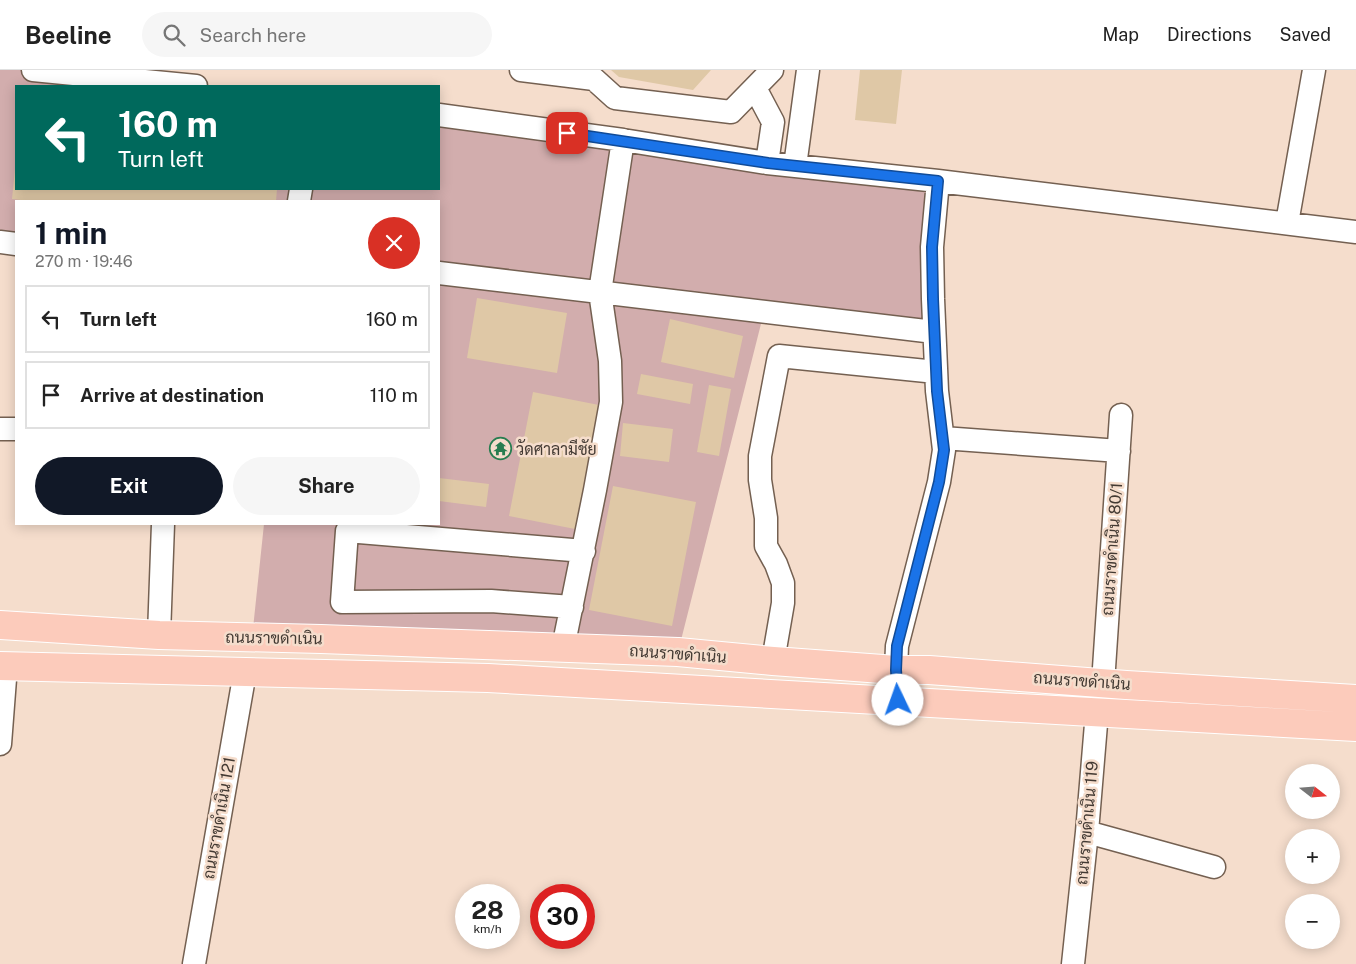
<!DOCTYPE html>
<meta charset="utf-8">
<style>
body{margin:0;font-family:"Public Sans",Sarabun,sans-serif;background:#f6f6f6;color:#222;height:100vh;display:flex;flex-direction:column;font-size:19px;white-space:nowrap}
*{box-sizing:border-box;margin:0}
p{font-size:16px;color:#767676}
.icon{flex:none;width:28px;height:28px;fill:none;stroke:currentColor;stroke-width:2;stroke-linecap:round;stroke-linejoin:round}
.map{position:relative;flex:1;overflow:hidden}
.details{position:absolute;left:15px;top:130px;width:425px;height:325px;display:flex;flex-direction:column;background:#fff;border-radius:0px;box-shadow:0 2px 12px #0003}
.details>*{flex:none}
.banner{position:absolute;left:15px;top:15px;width:425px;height:105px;border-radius:0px;box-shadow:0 2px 12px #0003;background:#00695c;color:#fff;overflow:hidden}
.needle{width:32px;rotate:107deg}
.buttons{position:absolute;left:1285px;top:694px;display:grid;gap:10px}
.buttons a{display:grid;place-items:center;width:55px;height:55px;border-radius:50%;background:#fff;box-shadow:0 2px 12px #0003;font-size:25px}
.speed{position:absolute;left:455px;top:814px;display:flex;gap:10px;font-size:25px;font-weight:700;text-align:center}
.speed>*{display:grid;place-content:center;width:65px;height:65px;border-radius:50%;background:#fff;box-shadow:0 2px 12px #0003;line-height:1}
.speed small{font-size:12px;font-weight:400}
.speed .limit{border:8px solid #d22;background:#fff;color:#111}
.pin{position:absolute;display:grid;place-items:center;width:42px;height:42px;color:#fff;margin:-21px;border-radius:10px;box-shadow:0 2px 8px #0006}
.me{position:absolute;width:55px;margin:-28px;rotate:357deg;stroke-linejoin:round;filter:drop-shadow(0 0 4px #0008)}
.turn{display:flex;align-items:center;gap:18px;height:105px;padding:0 20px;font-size:22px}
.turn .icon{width:65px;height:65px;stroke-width:2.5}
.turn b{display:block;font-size:35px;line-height:42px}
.round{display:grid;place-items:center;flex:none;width:52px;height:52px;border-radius:26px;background:#f6f6f6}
.head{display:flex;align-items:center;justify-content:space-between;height:85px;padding:0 20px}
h1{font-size:30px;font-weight:700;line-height:38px;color:#111827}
.action{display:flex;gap:10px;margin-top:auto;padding:10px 20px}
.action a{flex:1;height:58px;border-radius:30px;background:#111827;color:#fff;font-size:20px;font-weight:700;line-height:58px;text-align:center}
.action a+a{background:#f6f6f6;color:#222}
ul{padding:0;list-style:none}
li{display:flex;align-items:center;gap:15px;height:68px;margin:0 10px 8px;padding:0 10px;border:2px solid #e0e0e0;border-radius:0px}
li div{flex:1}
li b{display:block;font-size:19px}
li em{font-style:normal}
header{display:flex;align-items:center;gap:30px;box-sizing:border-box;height:70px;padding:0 25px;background:#fff;border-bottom:1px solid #e0e0e0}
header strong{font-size:24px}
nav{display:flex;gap:28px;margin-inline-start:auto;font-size:18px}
.search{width:350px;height:45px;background:#f6f6f6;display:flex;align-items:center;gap:12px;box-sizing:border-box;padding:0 18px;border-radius:28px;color:#767676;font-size:19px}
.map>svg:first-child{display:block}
</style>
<header>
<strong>Beeline</strong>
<div class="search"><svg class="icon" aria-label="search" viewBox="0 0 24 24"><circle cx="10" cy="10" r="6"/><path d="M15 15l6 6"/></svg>Search here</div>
<nav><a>Map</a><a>Directions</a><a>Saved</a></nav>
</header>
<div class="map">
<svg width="1356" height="894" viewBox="0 0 1356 894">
<rect width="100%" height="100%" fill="#f5ddcc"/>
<path fill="#d2adad" d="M0 0H33L196 16H16V119H439V45L938 111 934 262 764 242 678 582 252 568 264 454H439V131H16V174L0 172Z"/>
<path fill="#dfc8a6" d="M611 0H711L693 20 619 7Z
M860 0H902L896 54 855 50Z
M15 99H16V119H277L276 131H30L12 129Z
M477 228 567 243 557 303 467 288Z
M670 249 743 266 734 308 661 292Z
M641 304 693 314 690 334 637 324Z
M709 315 731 319 719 386 697 382Z
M533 322 604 336 580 460 509 446Z
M623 353 673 359 669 392 620 386Z
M439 408 489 414 486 437 439 431Z
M613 416 696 432 672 556 589 540Z"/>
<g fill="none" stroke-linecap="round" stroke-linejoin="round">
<defs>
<path id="minor" d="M33 0 196 16
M521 0 594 9 584 0
M594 9 615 28 731 42 772 0
M755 18 773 52 767 93
M439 45 623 70 767 93 938 111 1356 162
M795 96 808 0
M299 131 301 119
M1287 153 1314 0
M0 172 16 174
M439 203 934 262
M0 359H16
M943 368 1119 381
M572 537 491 531 342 532 347 461 584 481
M159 565 163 454
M563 578 595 420 611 332 610 291 600 222 623 70
M773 591 783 533V513L776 494 766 476V448L760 410V386L779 286 936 302
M898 630 896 600 897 576 939 412 944 380 937 321 933 229 932 177 938 111
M0 674 6 596
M1087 762 1214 797
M194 894 245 602
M1073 894 1087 762 1097 642 1103 613 1121 345"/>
<path id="major" d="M0 555 159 565 321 569 678 582 773 591 896 600H929L1126 615 1356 629
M0 596 488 608 1356 657"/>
</defs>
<use href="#minor" stroke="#746051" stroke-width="25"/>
<use href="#major" stroke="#fff" stroke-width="30"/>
<use href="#minor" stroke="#fff" stroke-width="22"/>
<use href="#major" stroke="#fccbbb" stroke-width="28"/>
</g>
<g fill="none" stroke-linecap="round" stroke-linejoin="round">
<defs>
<path id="route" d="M567 63 768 93 938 111 932 177 933 229 937 321 944 380 939 412 897 576 896 600 898 630"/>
</defs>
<use href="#route" stroke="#114b97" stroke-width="12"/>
<use href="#route" stroke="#1a73e8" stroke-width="9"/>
</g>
<defs>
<symbol id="temple-ring" viewBox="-11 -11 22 22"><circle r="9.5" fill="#f5ddcc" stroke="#287d50" stroke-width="1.5"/><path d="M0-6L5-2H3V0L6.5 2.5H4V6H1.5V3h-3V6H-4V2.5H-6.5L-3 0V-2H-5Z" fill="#287d50"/></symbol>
</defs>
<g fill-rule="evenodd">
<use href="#temple-ring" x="488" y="366" width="25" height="25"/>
</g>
<g text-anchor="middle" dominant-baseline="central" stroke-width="5" stroke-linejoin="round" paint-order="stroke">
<g font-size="16" fill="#433a33" stroke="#f5ddcc" text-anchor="start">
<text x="516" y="379">วัดศาลามีชัย</text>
</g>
<g font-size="16" fill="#433a33" stroke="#f5ddcc">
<text transform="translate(1112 479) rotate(-86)">ถนนราขดำเนิน 80/1</text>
<text transform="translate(274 568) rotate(1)">ถนนราขดำเนิน</text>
<text transform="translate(678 584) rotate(4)">ถนนราขดำเนิน</text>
<text transform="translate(1082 611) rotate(4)">ถนนราขดำเนิน</text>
<text transform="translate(219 748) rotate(-80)">ถนนราขดำเนิน 121</text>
<text transform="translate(1087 753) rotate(-85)">ถนนราขดำเนิน 119</text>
</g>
</g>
</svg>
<div class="buttons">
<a><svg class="needle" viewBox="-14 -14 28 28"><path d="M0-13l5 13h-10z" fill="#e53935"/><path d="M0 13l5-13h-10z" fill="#767676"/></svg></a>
<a>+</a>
<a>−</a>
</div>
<div class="speed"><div>28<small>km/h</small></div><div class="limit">30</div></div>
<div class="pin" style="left:567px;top:63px;background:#d93025"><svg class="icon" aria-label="arrive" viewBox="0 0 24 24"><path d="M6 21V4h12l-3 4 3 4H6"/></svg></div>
<svg class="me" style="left:898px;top:630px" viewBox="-20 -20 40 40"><circle r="19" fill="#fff"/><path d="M0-13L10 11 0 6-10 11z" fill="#1a73e8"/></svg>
<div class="banner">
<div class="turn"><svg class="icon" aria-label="left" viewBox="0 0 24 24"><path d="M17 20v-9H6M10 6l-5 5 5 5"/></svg><div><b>160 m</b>Turn left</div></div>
</div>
<section class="details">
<div class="head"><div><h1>1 min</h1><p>270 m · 19:46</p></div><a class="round" style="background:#d93025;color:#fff"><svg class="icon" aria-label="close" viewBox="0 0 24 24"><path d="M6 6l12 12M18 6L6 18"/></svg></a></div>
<ul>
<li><svg class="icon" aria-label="left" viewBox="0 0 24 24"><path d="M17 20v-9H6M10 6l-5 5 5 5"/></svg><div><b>Turn left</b></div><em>160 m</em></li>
<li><svg class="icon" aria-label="arrive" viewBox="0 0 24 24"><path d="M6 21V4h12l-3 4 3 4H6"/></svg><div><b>Arrive at destination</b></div><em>110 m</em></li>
</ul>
<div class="action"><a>Exit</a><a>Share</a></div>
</section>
</div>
